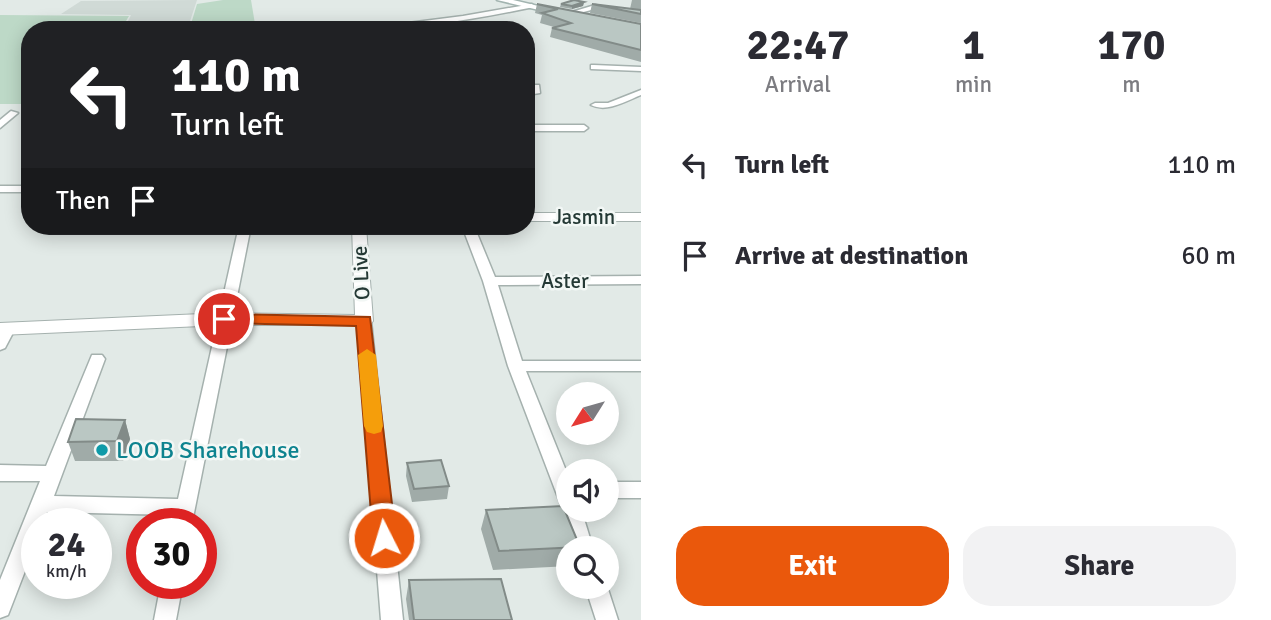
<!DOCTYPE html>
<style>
body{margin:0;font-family:Signika,sans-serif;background:#f2f2f3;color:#2b2b33;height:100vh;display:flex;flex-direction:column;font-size:26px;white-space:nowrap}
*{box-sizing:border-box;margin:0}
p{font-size:23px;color:#7c7c81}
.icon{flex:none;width:38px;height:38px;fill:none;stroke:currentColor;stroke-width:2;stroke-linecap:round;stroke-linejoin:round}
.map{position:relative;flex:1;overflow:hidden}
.panel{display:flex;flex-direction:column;background:#fff;width:630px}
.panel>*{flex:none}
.banner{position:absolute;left:21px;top:21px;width:514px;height:214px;border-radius:28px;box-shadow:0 4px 18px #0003;background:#202124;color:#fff;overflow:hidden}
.needle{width:46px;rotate:233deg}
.buttons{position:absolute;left:556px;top:382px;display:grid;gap:14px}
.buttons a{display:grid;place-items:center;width:63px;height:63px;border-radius:50%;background:#fff;box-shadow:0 4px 18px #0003;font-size:35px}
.speed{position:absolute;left:21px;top:508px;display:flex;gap:14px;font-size:35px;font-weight:700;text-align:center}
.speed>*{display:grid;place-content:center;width:91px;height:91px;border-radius:50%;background:#fff;box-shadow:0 4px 18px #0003;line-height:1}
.speed small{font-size:18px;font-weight:400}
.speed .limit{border:10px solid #d22;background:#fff;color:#111}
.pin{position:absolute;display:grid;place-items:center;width:60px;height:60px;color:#fff;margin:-30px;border:4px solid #fff;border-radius:50%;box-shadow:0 2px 7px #0007}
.me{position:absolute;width:77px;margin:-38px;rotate:355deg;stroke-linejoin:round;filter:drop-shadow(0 0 5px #0008)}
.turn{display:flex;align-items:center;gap:24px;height:147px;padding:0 35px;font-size:32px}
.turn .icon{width:91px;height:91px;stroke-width:2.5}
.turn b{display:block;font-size:49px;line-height:60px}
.then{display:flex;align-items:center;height:66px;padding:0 35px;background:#0003;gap:14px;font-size:26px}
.eta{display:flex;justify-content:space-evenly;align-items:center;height:119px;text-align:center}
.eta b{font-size:42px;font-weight:800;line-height:49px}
.button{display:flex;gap:14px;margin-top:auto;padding:14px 35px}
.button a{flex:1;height:80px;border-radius:28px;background:#ea580c;color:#fff;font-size:28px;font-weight:800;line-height:80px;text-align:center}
.button a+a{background:#f2f2f3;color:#2b2b33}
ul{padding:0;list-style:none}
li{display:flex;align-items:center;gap:21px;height:91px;padding:0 35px}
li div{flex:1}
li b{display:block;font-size:26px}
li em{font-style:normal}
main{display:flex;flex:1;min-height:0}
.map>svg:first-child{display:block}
</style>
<main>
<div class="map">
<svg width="641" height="620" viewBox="0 0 641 620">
<rect width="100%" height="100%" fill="#e2eae7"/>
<path fill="#d0dad6" d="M197 0 189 24 126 25 131 15 61 14 81 1Z"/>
<path fill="#bdd9c7" d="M223 0H251L255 24 240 25 238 30H30V104H0V15L129 16 123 26 191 24 197 4Z"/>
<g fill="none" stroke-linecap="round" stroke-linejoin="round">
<defs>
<path id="minor" d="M532 4 534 7C475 19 413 30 353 30L463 16Z
M595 5 641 14V18L595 9 568 16 565 14Z
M594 65 641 67V71L591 69V65Z
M533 85H539L540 93 527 95V91H532Z
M641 90V95C626 101 607 113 591 105L595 103H608Z
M11 111 18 113 0 128V120Z
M527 125H584L588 128 584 131H527Z
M0 186H30V192H0Z
M239 226H251L192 523H172L174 515 47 512 43 523H37V540L8 615 0 618V580L40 481H0V465L46 466 92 355H102L105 359 54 496 178 499Z
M462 226H474L495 277 641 276V284L498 285 522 361H641V371H526L569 478V509H581L593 548H573L562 508 508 366 483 281Z
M364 317 371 321 403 620H381L357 321Z
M8 324 15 329 5 348 0 350V330L3 326Z
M607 482H641V498H607Z
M161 583H183L176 620H154Z
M585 586H607L618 620H596Z"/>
<path id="tertiary" d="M527 213H641V221H527Z
M352 226H366L373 321 370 325H224L0 335V323L224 313 355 315Z"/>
<path id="secondary" d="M497 0H513L568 13 564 16Z"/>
</defs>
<use href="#minor" stroke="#a5b1ae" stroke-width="3"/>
<use href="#tertiary" stroke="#a5b1ae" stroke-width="2"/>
<use href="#secondary" stroke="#a2b4b0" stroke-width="3"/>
<use href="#minor" fill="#fff" fill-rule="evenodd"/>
<use href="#tertiary" fill="#fff" fill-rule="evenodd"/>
<use href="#secondary" fill="#fff" fill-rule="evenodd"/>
</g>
<path fill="#a0aba8" d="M632 0H641V23L590 13 592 4 630 9Z
M584 2 583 6 572 9 560 7 561 4Z
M537 4 641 24V62L550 37 552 28 554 27 540 23 542 15 535 13Z
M125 420 130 439 123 461H75L68 442Z
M407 463 449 486 447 499 412 502 406 476Z
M486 510 580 547 569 548V566L493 570 481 529Z
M409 580 512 620H409L406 599Z"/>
<path fill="#828b88" d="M584 2 583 6 572 9V6Z
M125 420 130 439 123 461 117 441Z"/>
<path fill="#bac7c3" stroke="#828b88" stroke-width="2" d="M574 0 584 2 572 6 561 4Z
M537 4 641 24V50L552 28 571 23 542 13 558 9Z
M592 4 641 10V14Z
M76 419 125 420 117 441 68 442Z
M441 460 449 486 414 489 407 463Z
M563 506 580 547 499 551 486 510Z
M501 579 512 620H414L409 580Z"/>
<path fill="#ea580c" stroke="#983908" stroke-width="2" d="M224 314 370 317 396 538 392 546 384 549 376 546 373 538 356 326 218 323 216 319 218 316Z"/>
<path fill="#f59e0b" d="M367 349 376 355 383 426 381 432 374 434 367 432 364 426 358 355Z"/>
<circle fill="#0f9aa8" stroke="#f2f7f5" stroke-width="2.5" cx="102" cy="450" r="7"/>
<g text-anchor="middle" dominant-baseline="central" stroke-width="5" stroke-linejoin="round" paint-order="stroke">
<g font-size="21" fill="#243935" stroke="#f2f7f5">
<text x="584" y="217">Jasmin</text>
<text transform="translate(361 273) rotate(-93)">O Live</text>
<text x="565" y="281">Aster</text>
</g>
<g font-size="24" fill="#0d838f" stroke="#f2f7f5" text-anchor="start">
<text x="116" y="450">LOOB Sharehouse</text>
</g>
</g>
</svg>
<div class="buttons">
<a><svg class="needle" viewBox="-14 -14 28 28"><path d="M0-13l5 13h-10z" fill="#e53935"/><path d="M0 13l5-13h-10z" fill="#7c7c81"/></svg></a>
<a><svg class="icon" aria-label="sound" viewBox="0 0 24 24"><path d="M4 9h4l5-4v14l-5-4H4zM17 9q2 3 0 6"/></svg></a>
<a><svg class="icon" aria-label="search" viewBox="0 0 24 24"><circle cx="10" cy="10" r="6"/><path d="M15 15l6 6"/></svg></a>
</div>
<div class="speed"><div>24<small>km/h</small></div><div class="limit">30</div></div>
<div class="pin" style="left:224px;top:319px;background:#d93025"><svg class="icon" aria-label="arrive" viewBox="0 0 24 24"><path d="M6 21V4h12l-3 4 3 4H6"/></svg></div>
<svg class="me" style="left:384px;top:538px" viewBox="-20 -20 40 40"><circle r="17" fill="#ea580c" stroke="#fff" stroke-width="3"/><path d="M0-11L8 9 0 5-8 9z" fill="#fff"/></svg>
<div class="banner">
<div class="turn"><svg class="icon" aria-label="left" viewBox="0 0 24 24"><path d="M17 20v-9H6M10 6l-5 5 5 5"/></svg><div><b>110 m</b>Turn left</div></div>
<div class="then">Then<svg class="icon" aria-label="arrive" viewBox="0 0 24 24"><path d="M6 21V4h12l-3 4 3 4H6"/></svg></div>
</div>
</div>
<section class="panel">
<div class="eta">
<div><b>22:47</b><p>Arrival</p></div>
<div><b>1</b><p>min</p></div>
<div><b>170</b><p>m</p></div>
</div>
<ul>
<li><svg class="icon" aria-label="left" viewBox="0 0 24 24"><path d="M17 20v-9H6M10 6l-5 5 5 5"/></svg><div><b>Turn left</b></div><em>110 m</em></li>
<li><svg class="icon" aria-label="arrive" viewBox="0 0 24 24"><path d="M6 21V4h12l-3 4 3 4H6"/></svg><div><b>Arrive at destination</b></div><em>60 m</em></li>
</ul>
<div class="button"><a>Exit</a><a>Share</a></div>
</section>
</main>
